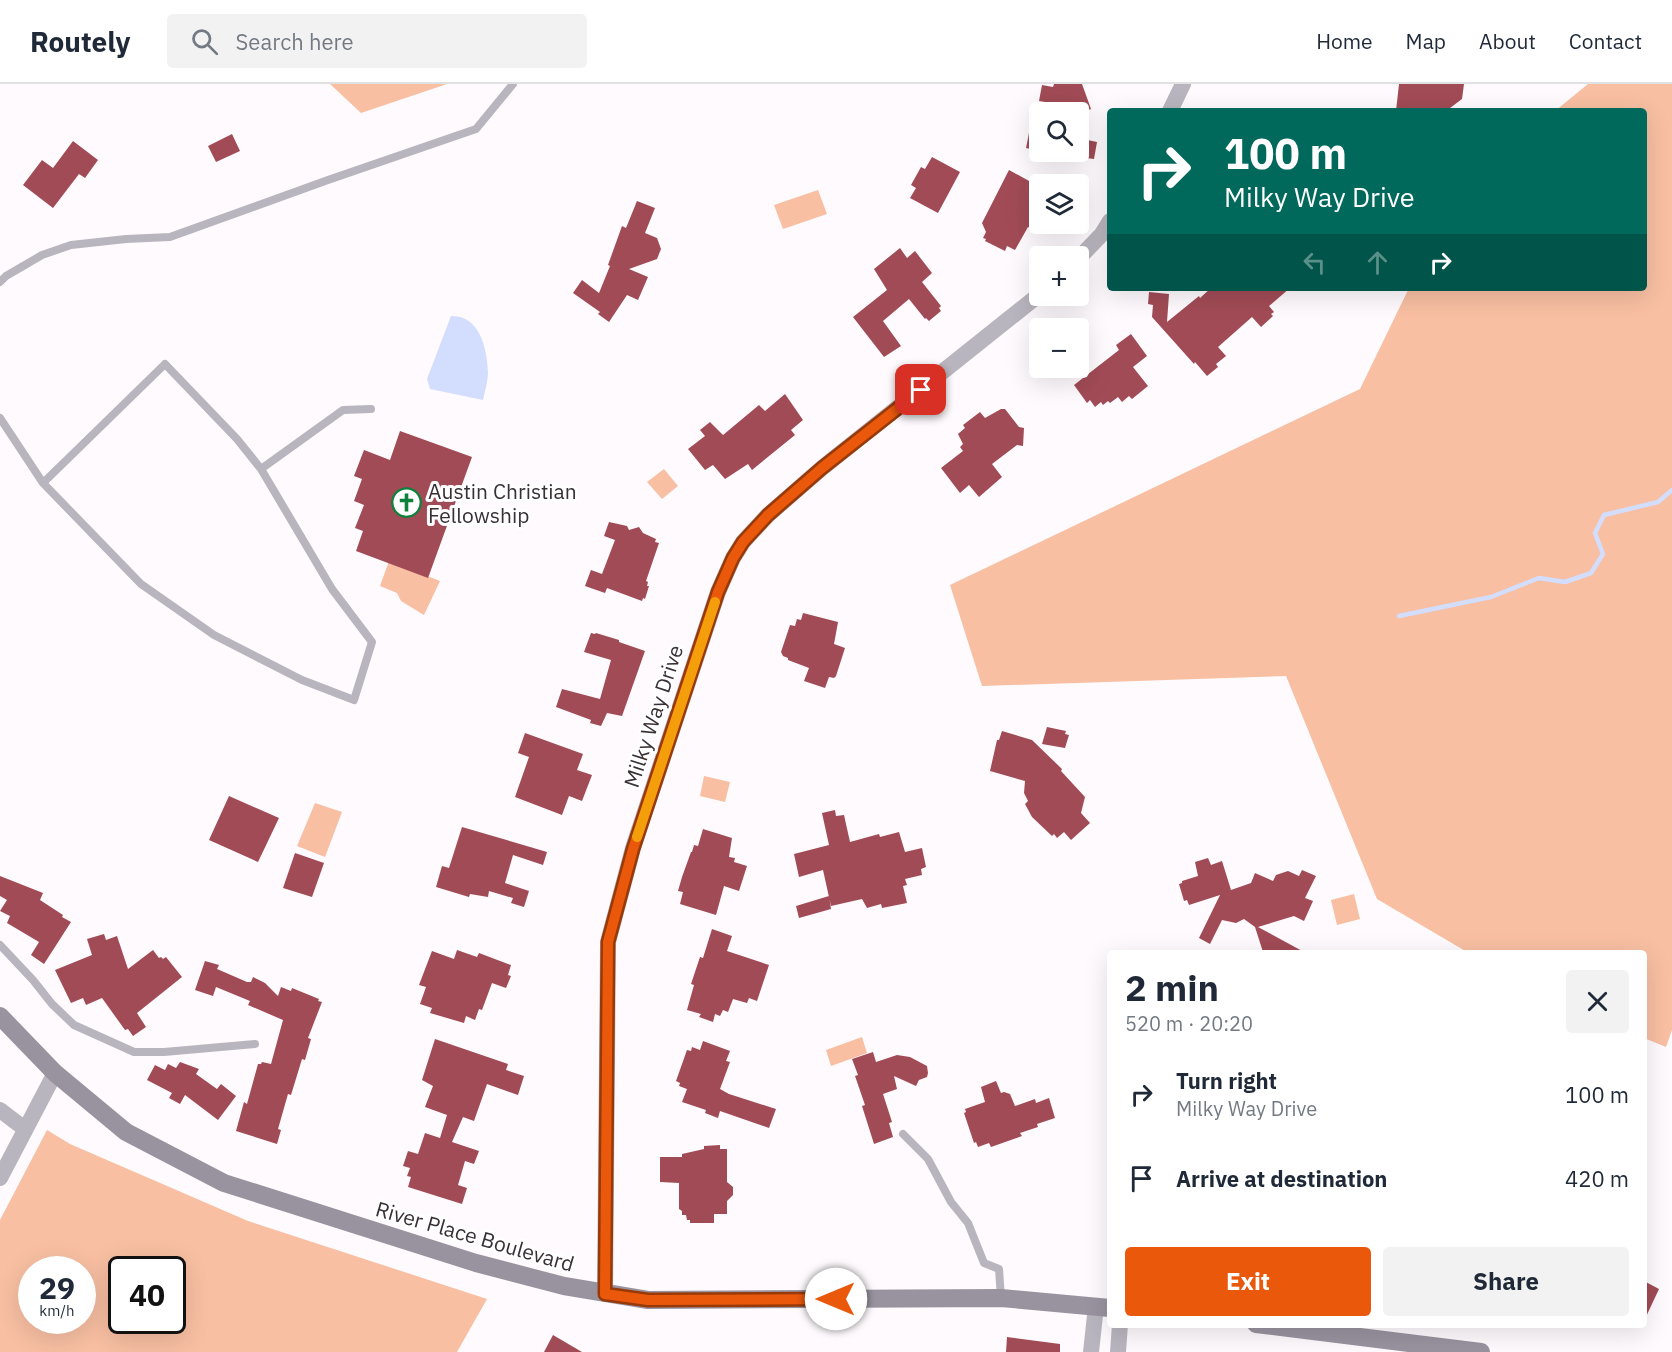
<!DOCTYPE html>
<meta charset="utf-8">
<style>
body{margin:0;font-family:"IBM Plex Sans",sans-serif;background:#f2f2f3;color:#1f2937;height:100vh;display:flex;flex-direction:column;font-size:22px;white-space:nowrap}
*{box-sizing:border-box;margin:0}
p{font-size:20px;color:#747a83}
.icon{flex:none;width:33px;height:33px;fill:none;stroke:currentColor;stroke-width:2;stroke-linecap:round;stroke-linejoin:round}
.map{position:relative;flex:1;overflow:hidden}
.drawer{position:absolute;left:1107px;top:866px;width:540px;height:378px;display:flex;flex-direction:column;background:#fff;border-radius:6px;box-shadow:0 6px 24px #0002}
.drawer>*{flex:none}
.hud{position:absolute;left:1107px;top:24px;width:540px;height:183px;border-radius:6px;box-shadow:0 6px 24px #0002;background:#00695c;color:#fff;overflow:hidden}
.fabs{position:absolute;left:1029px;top:18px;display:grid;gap:12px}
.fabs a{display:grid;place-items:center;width:60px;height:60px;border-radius:6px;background:#fff;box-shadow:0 6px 24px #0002;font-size:30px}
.speed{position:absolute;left:18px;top:1172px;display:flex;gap:12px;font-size:30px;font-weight:700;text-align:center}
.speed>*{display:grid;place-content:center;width:78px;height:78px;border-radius:50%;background:#fff;box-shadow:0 6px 24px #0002;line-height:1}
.speed small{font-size:15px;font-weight:400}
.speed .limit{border:3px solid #111;border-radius:9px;background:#fff;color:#111}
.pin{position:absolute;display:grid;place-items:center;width:51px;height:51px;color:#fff;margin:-26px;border-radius:12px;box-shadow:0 3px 9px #0006}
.me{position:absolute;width:66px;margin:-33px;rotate:270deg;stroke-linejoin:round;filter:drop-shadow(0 0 4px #0008)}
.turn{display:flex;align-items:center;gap:21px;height:126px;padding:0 18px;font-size:27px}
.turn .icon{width:78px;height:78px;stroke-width:2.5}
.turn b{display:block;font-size:42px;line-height:51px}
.lanes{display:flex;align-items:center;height:57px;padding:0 18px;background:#0003;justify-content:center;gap:30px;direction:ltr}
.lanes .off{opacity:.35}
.round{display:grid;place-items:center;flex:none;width:63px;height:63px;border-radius:6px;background:#f2f2f3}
.overview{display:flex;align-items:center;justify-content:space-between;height:102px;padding:0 18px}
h1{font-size:36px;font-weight:700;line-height:45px}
.action{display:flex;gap:12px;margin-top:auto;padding:12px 18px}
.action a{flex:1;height:69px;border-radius:6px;background:#ea580c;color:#fff;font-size:24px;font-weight:700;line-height:69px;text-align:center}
.action a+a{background:#f2f2f3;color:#1f2937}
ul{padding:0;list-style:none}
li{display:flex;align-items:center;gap:18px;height:84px;padding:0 18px}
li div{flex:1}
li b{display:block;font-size:22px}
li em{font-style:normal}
header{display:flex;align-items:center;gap:36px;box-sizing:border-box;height:84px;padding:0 30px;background:#fff;border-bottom:2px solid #e0e1e3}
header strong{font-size:28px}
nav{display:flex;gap:33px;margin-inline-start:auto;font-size:21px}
.search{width:420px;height:54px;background:#f2f2f3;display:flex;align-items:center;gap:15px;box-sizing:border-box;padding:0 21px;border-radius:6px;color:#747a83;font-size:22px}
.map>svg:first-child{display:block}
</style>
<header>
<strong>Routely</strong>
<div class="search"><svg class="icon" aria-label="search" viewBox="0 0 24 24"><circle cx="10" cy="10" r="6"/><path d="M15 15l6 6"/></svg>Search here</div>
<nav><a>Home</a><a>Map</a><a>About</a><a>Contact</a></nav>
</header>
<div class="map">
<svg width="1672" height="1268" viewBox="0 0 1672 1268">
<rect width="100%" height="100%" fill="#fefafd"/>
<path fill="#f8bfa2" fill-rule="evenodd" d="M330 0H447L361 29Z
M1588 0H1672V946L1666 963 1644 954V868H1467L1377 815 1286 592 982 602 950 501 1360 305 1409 204H1644V27H1555Z
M818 106 827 130 783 145 774 121Z
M664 385 678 402 662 415 647 398Z
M389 477 440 497 424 531 401 517 397 509 380 502Z
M704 692 730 698 725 718 700 712Z
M315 719 342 728 325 773 297 762Z
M1354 810 1360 835 1337 841 1331 816Z
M862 953 867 969 831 982 826 966Z
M47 1046 70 1060 248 1137 487 1215 457 1268H0V1136ZM32 1185H82V1236H32ZM122 1185H172V1236H122Z"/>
<path fill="#d3ddfd" d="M451 232C480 231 487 265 488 288 488 297 485 307 483 316L430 305 427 295Z"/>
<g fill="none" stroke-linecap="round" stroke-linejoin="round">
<path stroke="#d3ddfd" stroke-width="4.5" d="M1399 532 1491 513 1539 494 1565 498 1591 489 1603 470 1595 449 1604 431 1658 418 1672 406"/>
</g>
<path fill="#a14b56" d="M1054 0H1082L1091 25 1082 28H1043L1045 18 1039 17 1042 1 1053 3Z
M1399 0H1464L1462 15 1446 27H1396Z
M1033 29 1040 30V67L1026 64Z
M232 50 240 67 216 78 208 62Z
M1078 54 1097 58 1094 75 1078 73Z
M73 57 98 76 85 94 79 90 53 124 23 101 42 76 53 84Z
M932 73 960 88 938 129 910 114 916 104 911 101 921 83 925 85Z
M1009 86 1040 103V131L1032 145 1028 143 1015 166 1007 162 1005 167 985 157 986 155 983 154 986 148 982 139Z
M637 117 655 124 645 149 657 154 661 165 657 175 629 185 648 193 638 216 627 211 609 238 598 230 600 228 573 209 582 196 599 209 610 182 608 181 622 142 626 144Z
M900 164 907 174 915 167 932 189 922 198 941 222 939 224 941 227 929 237 926 234 925 235 909 215 883 237 901 262 884 273 853 233 887 206 874 185Z
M1211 204H1290L1269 222 1274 228 1271 230 1273 232 1261 243 1252 233 1218 263 1226 272 1216 280 1218 283 1207 292 1195 278 1194 280 1152 233 1153 221 1148 220 1149 208 1169 210 1167 238 1199 212 1200 214Z
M1131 250 1147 272 1133 283 1148 302 1132 315 1129 312 1122 318 1118 313 1110 319 1108 317 1103 321 1101 318 1095 323 1090 316 1087 319 1074 301 1119 266 1116 261Z
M785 310 803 336 791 346 795 351 752 386 748 380 725 395 713 381 705 386 688 365 705 352 700 346 710 338 723 351 759 321 765 327Z
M1001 325H1005L1019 343 1024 344 1023 362 1017 361 992 380 1002 393 979 413 969 401 960 409 941 384 963 367 960 363 963 360 958 350 965 344 963 341 980 328 985 334Z
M400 347 472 373 428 494 356 467 363 447 355 444 364 421 354 417 362 395 354 392 364 366 390 376Z
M609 438 627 442 629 446 639 443 643 449 656 455 655 458 659 459 646 497 648 498 647 502H649L645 515 643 514 642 517 607 504 605 509 585 502 591 486 602 490 615 456 604 452Z
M803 529 838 538 834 560 845 564 836 592 834 594 829 593 825 604 804 597 809 584 788 576V574L783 572 781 568 790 541 795 542 797 535 801 536Z
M591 549 595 550 596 549 619 556V558L645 567 622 632 607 629 601 642 590 639 591 636 556 623 562 605 600 615 611 576 584 568Z
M1047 643 1066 647 1065 650 1069 651 1065 664 1042 660Z
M1002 647 1032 656 1062 685 1061 687 1085 713 1081 729 1090 739 1071 756 1064 748 1057 754 1054 750 1052 752 1032 733 1025 720 1028 717 1024 709 1025 697 990 687 997 656H999Z
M525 649 583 670 577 686 592 691 582 717 569 712 562 731 515 713 529 673 518 669Z
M229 712 279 734 258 778 209 756Z
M835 726 836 732 844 731 850 758 879 750 880 753 899 748 905 768 922 764 926 783 921 785 922 791 905 795 907 801 903 802 907 819 882 824 881 820 867 824 862 815 831 822 823 786 799 793 794 770 829 761 822 729Z
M462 743 547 768 543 781 513 771 505 799 529 807 524 823 511 819 513 814 489 807 488 813 470 810 469 813 436 803 442 782 449 784Z
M703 745 732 754 729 773 735 774 734 778 747 782 739 807 724 802 716 831 680 820 683 808 678 807 682 793 691 768H692L694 761 698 762Z
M295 769 324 779 312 813 283 804Z
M1208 774 1211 781 1222 777 1231 806 1251 799 1255 789 1273 797 1276 791 1288 787 1299 792 1302 786 1316 792 1305 814 1313 817 1304 837 1294 832 1258 843 1304 868H1263L1255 843 1244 835 1236 839 1222 836 1210 860 1199 854 1220 811 1189 821 1187 816 1184 817 1179 800 1182 799V797L1198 792 1195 778Z
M0 792 43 809 40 816 63 831 62 833 71 838 44 880 31 871 39 858 7 839 10 832 0 827 7 816 0 812Z
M829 812 831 825 799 834 796 822Z
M712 845 732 852 727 867 769 881 757 917 749 914 747 919 733 915 728 928 723 926 720 932 715 930 713 938 699 933 701 930 687 926 694 901 691 900 700 873 703 874Z
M104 850 106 856 117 852 128 885 153 866 159 874 161 873 163 875 166 873 182 893 137 929 146 943 133 952 128 945 125 946 102 914 86 921 83 914 71 919 55 886 92 871 87 855Z
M457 866 477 873 479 869 511 881 508 891 511 892 506 904 492 899 482 926 479 925 475 936 466 932 464 939 430 929 432 924 420 920 426 903 419 901 432 867 454 875Z
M205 877 219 881 217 885 247 898H251L253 893 265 899 278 912 281 903 291 907 292 904 319 915 318 917 322 918 308 954 311 955 305 976 302 975 291 1011 288 1010 278 1045 281 1046 277 1060 236 1047 244 1018 247 1020 258 980H261L262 978 271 980 283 936 248 921 250 917 216 903 213 912 195 906Z
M435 955 508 980 506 986 524 992 518 1011 487 1000 474 1037 463 1033 452 1058 479 1067 474 1080 465 1077 458 1101 467 1104 462 1120 408 1103 411 1093 407 1092 410 1084 403 1082 408 1067 418 1070 425 1049 440 1054 447 1031 425 1023 433 1002 422 996Z
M703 957 730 967 726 977 730 978 720 1005 729 1010 776 1025 769 1044 720 1027 718 1034 705 1029 706 1026 682 1018 687 1005 679 1002 680 999 676 997 687 966 691 967 692 963 700 966Z
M873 968 876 978 897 971 910 973 927 982 928 989 927 993 919 996 916 1002 894 992 897 1005 883 1010 892 1038 889 1039 893 1053 874 1060 862 1022 865 1021 855 992 858 991 852 975Z
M180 978 199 985 196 990 217 1005 221 1000 236 1012 218 1036 185 1011 180 1020 169 1014 172 1009 147 996 155 981 165 986 168 980 176 984Z
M996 997 1001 1009 1004 1008 1010 1010 1015 1022 1035 1015 1036 1019 1049 1014 1055 1034 1037 1040 1038 1043 1020 1049 1022 1052 991 1063 989 1059 978 1063 976 1058 974 1059 964 1029 966 1028 965 1025 985 1018 981 1003Z
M720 1061V1065H727V1098L733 1103V1111L727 1117V1130H714V1139H690V1136H687L686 1131H682V1127L679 1125V1099L660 1098V1073H682V1070L704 1065V1062Z
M1644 1197 1659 1205 1644 1237Z
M553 1251 582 1268H544Z
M1007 1253 1060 1260V1268H1006Z"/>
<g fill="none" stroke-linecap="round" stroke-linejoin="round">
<path stroke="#b9b5be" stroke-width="8" d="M0 198 6 192 42 171 71 161 126 155 170 153 328 96 476 45 513 0
M0 334 43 399 141 500 214 551 302 596 354 616 372 558 332 505 261 385 237 355 165 280 43 399
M261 385 343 326 371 325
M0 861 33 896 52 920 74 941 134 968H164L255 960
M903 1050 928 1075 951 1118 968 1139 984 1179 999 1185 1001 1214"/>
<path stroke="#b9b5be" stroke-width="16" d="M1170 27 1183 0
M1078 175 1102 150 1110 137
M0 1026 25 1045
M0 1094 55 989
M605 1210 608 858 633 764 718 508 733 474 743 458 768 431 822 384 1040 210
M1091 1268 1096 1222
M1118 1268 1120 1240"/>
<path stroke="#98939f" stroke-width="18" d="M0 932 55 989 126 1048 224 1099 476 1179 564 1202 648 1216 1001 1214 1110 1224
M1256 1240 1481 1268"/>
</g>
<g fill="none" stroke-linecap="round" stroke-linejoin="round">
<defs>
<path id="route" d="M836 1215 648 1216 605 1210 608 858 633 765 718 508 733 474 743 458 768 431 822 384 921 306"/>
</defs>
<use href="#route" stroke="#983908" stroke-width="15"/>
<use href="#route" stroke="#ea580c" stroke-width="10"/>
<path stroke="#f59e0b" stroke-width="10" d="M637 753 715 518"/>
</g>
<defs>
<symbol id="church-ring" viewBox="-11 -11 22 22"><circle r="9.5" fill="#fff" stroke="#0d823a" stroke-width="1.5"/><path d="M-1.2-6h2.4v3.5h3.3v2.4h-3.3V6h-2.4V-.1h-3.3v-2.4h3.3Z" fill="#0d823a"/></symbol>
</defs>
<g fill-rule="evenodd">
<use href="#church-ring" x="390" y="402" width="33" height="33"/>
</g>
<g text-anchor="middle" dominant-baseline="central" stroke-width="6" stroke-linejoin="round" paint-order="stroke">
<g font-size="21" fill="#383035" stroke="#fff" text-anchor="start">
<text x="428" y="407">Austin Christian<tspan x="428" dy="24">Fellowship</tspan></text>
</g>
<g font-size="21" fill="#383035" stroke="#fff">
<text transform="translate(653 632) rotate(-72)">Milky Way Drive</text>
<text transform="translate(475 1152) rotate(16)">River Place Boulevard</text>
</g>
</g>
</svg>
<div class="fabs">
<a><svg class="icon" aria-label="search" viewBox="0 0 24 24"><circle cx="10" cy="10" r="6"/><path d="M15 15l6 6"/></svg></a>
<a><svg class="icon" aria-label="layers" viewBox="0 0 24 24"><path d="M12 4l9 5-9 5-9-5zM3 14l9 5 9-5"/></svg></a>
<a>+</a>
<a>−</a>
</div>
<div class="speed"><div>29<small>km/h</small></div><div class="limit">40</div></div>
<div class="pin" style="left:921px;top:306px;background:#d93025"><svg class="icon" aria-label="arrive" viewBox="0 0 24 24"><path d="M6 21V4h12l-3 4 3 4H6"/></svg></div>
<svg class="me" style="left:836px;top:1215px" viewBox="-20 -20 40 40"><circle r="19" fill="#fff"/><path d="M0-13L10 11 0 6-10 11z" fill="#ea580c"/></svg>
<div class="hud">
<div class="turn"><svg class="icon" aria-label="right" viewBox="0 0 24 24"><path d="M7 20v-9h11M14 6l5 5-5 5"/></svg><div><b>100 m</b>Milky Way Drive</div></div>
<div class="lanes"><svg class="icon off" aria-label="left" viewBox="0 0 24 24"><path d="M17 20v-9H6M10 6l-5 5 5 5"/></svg><svg class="icon off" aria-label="ahead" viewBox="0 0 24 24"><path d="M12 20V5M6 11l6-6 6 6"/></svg><svg class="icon" aria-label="right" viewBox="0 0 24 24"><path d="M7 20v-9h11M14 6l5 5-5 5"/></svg></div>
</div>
<section class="drawer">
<div class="overview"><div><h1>2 min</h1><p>520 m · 20:20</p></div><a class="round"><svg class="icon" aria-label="close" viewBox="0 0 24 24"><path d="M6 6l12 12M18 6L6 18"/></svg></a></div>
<ul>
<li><svg class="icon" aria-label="right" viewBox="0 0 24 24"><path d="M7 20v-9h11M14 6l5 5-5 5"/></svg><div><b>Turn right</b><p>Milky Way Drive</p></div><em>100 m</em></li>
<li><svg class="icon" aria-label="arrive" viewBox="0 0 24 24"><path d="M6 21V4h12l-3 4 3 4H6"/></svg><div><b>Arrive at destination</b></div><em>420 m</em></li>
</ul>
<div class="action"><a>Exit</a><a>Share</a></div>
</section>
</div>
